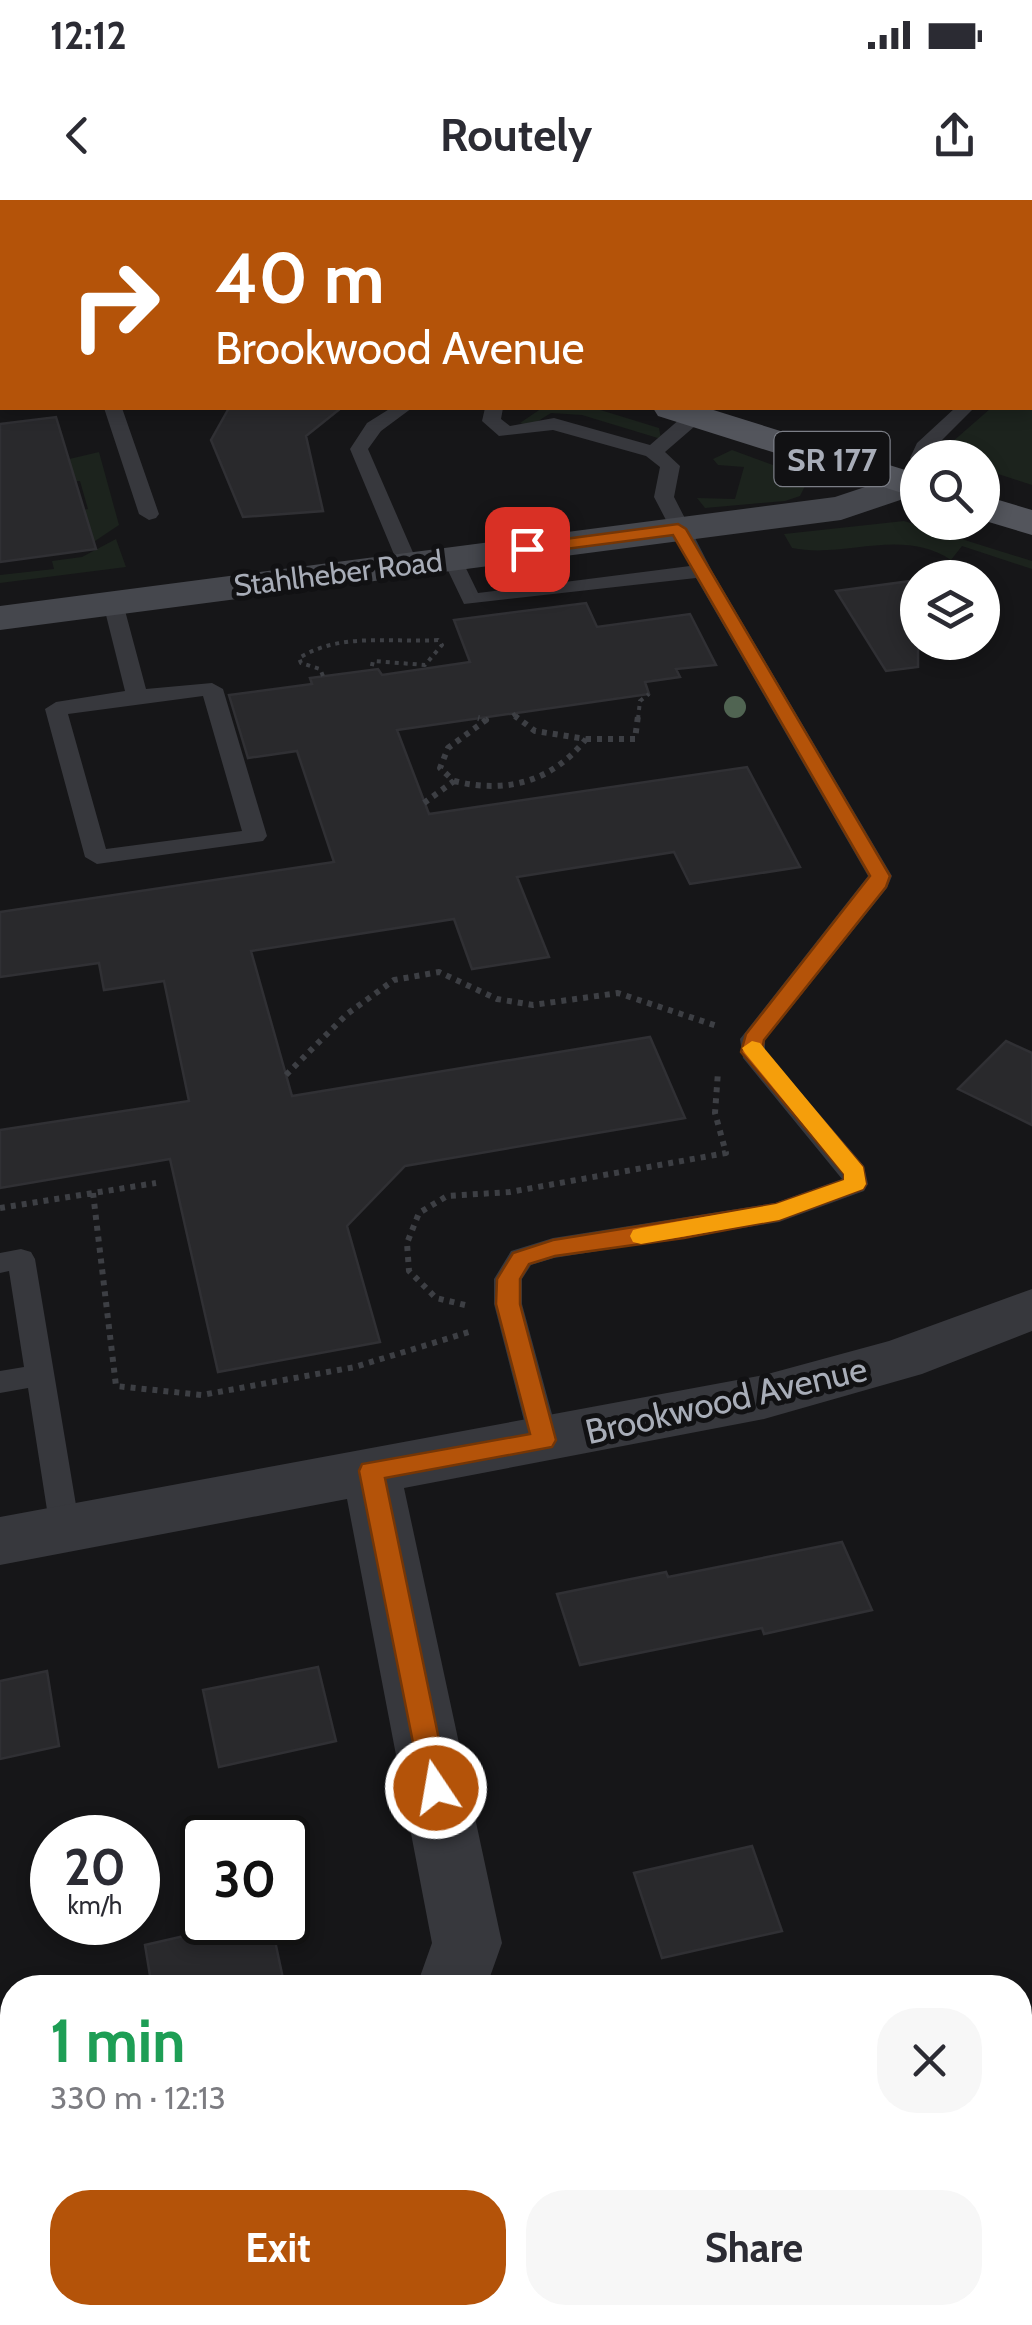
<!DOCTYPE html>
<meta charset="utf-8">
<style>
body{margin:0;font-family:Cabin,sans-serif;background:#f7f7f7;color:#2b2b33;height:100vh;display:flex;flex-direction:column;font-size:38px;white-space:nowrap}
*{box-sizing:border-box;margin:0}
p{font-size:32px;color:#7c7c81}
.icon{flex:none;width:55px;height:55px;fill:none;stroke:currentColor;stroke-width:2;stroke-linecap:round;stroke-linejoin:round}
.map{position:relative;flex:1;overflow:hidden}
.details{position:absolute;left:0px;top:1775px;width:1032px;height:350px;display:flex;flex-direction:column;background:#fff;border-radius:40px 40px 0 0;box-shadow:0 5px 15px #0003}
.details>*{flex:none}
.hud{position:absolute;left:0px;top:0px;width:1032px;height:210px;box-shadow:0 5px 15px #0003;background:#b45309;color:#fff;overflow:hidden}
.tools{position:absolute;left:900px;top:240px;display:grid;gap:20px}
.tools a{display:grid;place-items:center;width:100px;height:100px;border-radius:50%;background:#fff;box-shadow:0 5px 15px #0003;font-size:50px}
.speed{position:absolute;left:30px;top:1615px;display:flex;gap:20px;font-size:50px;font-weight:700;text-align:center}
.speed>*{display:grid;place-content:center;width:130px;height:130px;border-radius:50%;background:#fff;box-shadow:0 5px 15px #0003;line-height:1}
.speed small{font-size:25px;font-weight:400}
.speed .limit{border:5px solid #111;border-radius:15px;background:#fff;color:#111}
.pin{position:absolute;display:grid;place-items:center;width:85px;height:85px;color:#fff;margin:-42px;border-radius:20px;box-shadow:0 5px 15px #0006}
.me{position:absolute;width:110px;margin:-55px;rotate:348deg;stroke-linejoin:round;filter:drop-shadow(0 0 8px #0008)}
.turn{display:flex;align-items:center;gap:35px;height:210px;padding:0 50px;font-size:45px}
.turn .icon{width:130px;height:130px;stroke-width:2.5}
.turn b{display:block;font-size:70px;line-height:85px}
.round{display:grid;place-items:center;flex:none;width:105px;height:105px;border-radius:40px;background:#f7f7f7}
.head{display:flex;align-items:center;justify-content:space-between;height:170px;padding:0 50px}
h1{font-size:60px;font-weight:800;line-height:75px;color:#1e9e55}
.primary-button{display:flex;gap:20px;margin-top:auto;padding:20px 50px}
.primary-button a{flex:1;height:115px;border-radius:40px;background:#b45309;color:#fff;font-size:40px;font-weight:800;line-height:115px;text-align:center}
.primary-button a+a{background:#f7f7f7;color:#2b2b33}
.status{display:flex;justify-content:space-between;align-items:center;height:70px;padding:0 50px;background:#fff;direction:ltr}
.status svg{height:28px;fill:currentColor}
header{display:flex;justify-content:space-between;align-items:center;height:130px;padding:0 50px;background:#fff;font-size:45px;font-weight:800}
.map>svg:first-child{display:block}
</style>
<div class="status"><b>12:12</b><svg viewBox="0 0 49 12"><path d="M0 12V9h3v3zM5 12V6h3v6zM10 12V3h3v9zM15 12V0h3v12zM26 1h20v11H26zM47 4h2v5h-2z"/></svg></div>
<header><svg class="icon" aria-label="back" viewBox="0 0 24 24"><path d="M15 5l-7 7 7 7"/></svg>Routely<svg class="icon" aria-label="share" viewBox="0 0 24 24"><path d="M12 15V3M7 8l5-5 5 5M5 13v7h14v-7"/></svg></header>
<div class="map">
<svg width="1032" height="2125" viewBox="0 0 1032 2125">
<rect width="100%" height="100%" fill="#161618"/>
<path fill="#1c231d" d="M1032 170V285L983 269 982 258 961 257 951 243 991 208H1030Z
M542 208H594L659 228 661 239 582 215 551 213 530 226 520 223Z
M732 250 800 275 805 286 800 296 785 301 705 308 697 298 735 299 744 267 718 265 713 259Z
M99 252 119 325 83 349 76 311 88 309 80 281H70L65 260Z
M904 321 1032 361V369L962 346 951 360C901 327 845 359 792 348L784 334Z
M116 339 126 367 0 383V375L54 369 52 361 82 357Z"/>
<path fill="#29292c" stroke="#303034" stroke-width="2.5" d="M229 208H341L306 236 323 311 243 317 211 240Z
M56 217 96 349 0 362V224Z
M918 380V467L886 471 836 391Z
M586 403 597 427 690 414 716 465 676 469 680 477 645 482 649 494 397 530 429 614 747 567 800 667 690 684 674 652 517 677 549 757 472 769 454 719 251 751 292 896 650 837 685 918 405 966 347 1026 380 1142 218 1172 170 959 0 988V930L189 901 164 781 104 790 99 763 0 777V712L334 662 297 551 248 558 229 495 312 484 310 478 378 469 382 475 470 462 454 420Z
M1006 841 1032 853V925L958 889Z
M842 1342 872 1410 764 1434 762 1428 580 1465 557 1394 666 1372 668 1377Z
M318 1467 336 1541 219 1567 203 1490Z
M47 1471 59 1546 0 1559V1481Z
M752 1646 782 1731 662 1758 634 1673Z
M245 1722H271L285 1788H152L145 1745Z"/>
<g fill="none" stroke-linecap="round" stroke-linejoin="round">
<path stroke="#3d3f44" stroke-width="4" stroke-dasharray="4 5" stroke-linecap="butt" d="M323 476 320 469 301 463 299 458C341 432 391 443 438 440L442 445 425 465 373 461 371 470
M513 513 517 519
M638 519 640 501 649 494"/>
<path stroke="#3d3f44" stroke-width="6" stroke-dasharray="5 6" stroke-linecap="butt" d="M586 539H635L638 516
M454 581C506 594 552 582 586 539L535 531 515 516
M424 603 454 581 440 568 448 548 486 520 478 518
M286 875 347 814 394 780 439 772 497 799 533 805 618 793 717 826
M93 993 116 1186 202 1195 355 1167 472 1131
M0 1008 156 983
M465 1105 436 1098 409 1071 407 1043 419 1013 447 996 510 992 726 953 715 913 718 872"/>
<path fill="#37383d" fill-rule="evenodd" d="M0 88H2V98H0Z
M1030 138H1032V149H1030Z
M0 139H2V149H0Z
M104 208H122L159 314 156 318 149 320 139 314Z
M391 208H412L381 231 368 249 418 364 408 370 398 364 350 249 367 223Z
M485 208H503L501 219 510 226 554 218 650 245 688 212H702V220L665 252 680 266 674 297 712 371 892 676 887 688 765 840V851L864 966 868 984 864 991 779 1022 554 1058 531 1065 522 1079V1104L559 1240 554 1248 544 1251 534 1248 529 1240 494 1104V1079L511 1051 553 1038 775 1003 842 979 743 858 740 839 868 676 696 378 464 404 442 358 445 354H459L478 393 690 366 654 297 660 267 646 256 553 230 499 236 482 221Z
M955 208H974L933 249 930 258H918V263L913 262 910 258 917 243Z
M113 397 123 403 146 489 212 483 223 489 267 636 263 641 97 664 85 657 45 509 56 502 125 491 103 403ZM203 496 242 631 106 649 68 514Z
M21 1049 31 1052 35 1059 80 1329 76 1337 65 1341 54 1337 50 1329 28 1188 0 1193V1171L24 1167 9 1071 0 1073V1053Z"/>
<path fill="#37383d" fill-rule="evenodd" d="M1032 1089V1131L922 1174 764 1219 404 1288 502 1743 486 1788H416L432 1743 347 1299 0 1365V1317L764 1175 889 1141Z
M121 2112H208L203 2125H115Z"/>
<path fill="#45474d" fill-rule="evenodd" d="M910 272 918 274V294L841 320 0 430V406L835 297Z"/>
<path fill="#53555c" fill-rule="evenodd" d="M3 0H42L43 2H4Z
M653 208H707L918 274V298L658 216Z
M982 295 1032 310V335L982 320Z"/>
</g>
<circle fill="#506452" cx="735" cy="507" r="11"/>
<path fill="#b45309" stroke="#753606" stroke-width="2.5" d="M678 324 686 329 890 676 886 687 764 840 762 850 863 967 866 984 863 989 779 1020 684 1038 555 1056 529 1064 520 1079V1104L556 1240 552 1247 385 1278 449 1588 445 1596 436 1599 426 1596 422 1588 359 1271 362 1264 530 1234 496 1104 497 1079 513 1053 553 1040 776 1004 844 980V974L741 852 746 834 870 676 673 335 527 354 519 349 527 344Z"/>
<path fill="#f59e0b" d="M752 841 760 843 863 967 866 984 863 989 779 1020 641 1044 633 1042 630 1036 633 1030 641 1028 776 1004 844 980V974L745 853 742 848Z"/>
<g text-anchor="middle" dominant-baseline="central" stroke-width="10" stroke-linejoin="round" paint-order="stroke">
<g font-size="30" fill="#a8adb8" stroke="#111113">
<text transform="translate(338 373) rotate(-7)">Stahlheber Road</text>
</g>
<rect fill="#111113" stroke="#7b7e86" stroke-width="2.5" x="774.5" y="232" width="115" height="54" rx="8"/>
<g font-size="32" font-weight="bold" fill="#a8adb8">
<text x="832" y="259">SR 177</text>
</g>
<g font-size="35" fill="#a8adb8" stroke="#111113">
<text transform="translate(726 1200) rotate(-13)">Brookwood Avenue</text>
</g>
</g>
</svg>
<div class="tools">
<a><svg class="icon" aria-label="search" viewBox="0 0 24 24"><circle cx="10" cy="10" r="6"/><path d="M15 15l6 6"/></svg></a>
<a><svg class="icon" aria-label="layers" viewBox="0 0 24 24"><path d="M12 4l9 5-9 5-9-5zM3 14l9 5 9-5"/></svg></a>
</div>
<div class="speed"><div>20<small>km/h</small></div><div class="limit">30</div></div>
<div class="pin" style="left:527px;top:349px;background:#d93025"><svg class="icon" aria-label="arrive" viewBox="0 0 24 24"><path d="M6 21V4h12l-3 4 3 4H6"/></svg></div>
<svg class="me" style="left:436px;top:1588px" viewBox="-20 -20 40 40"><circle r="17" fill="#b45309" stroke="#fff" stroke-width="3"/><path d="M0-11L8 9 0 5-8 9z" fill="#fff"/></svg>
<div class="hud">
<div class="turn"><svg class="icon" aria-label="right" viewBox="0 0 24 24"><path d="M7 20v-9h11M14 6l5 5-5 5"/></svg><div><b>40 m</b>Brookwood Avenue</div></div>
</div>
<section class="details">
<div class="head"><div><h1>1 min</h1><p>330 m · 12:13</p></div><a class="round"><svg class="icon" aria-label="close" viewBox="0 0 24 24"><path d="M6 6l12 12M18 6L6 18"/></svg></a></div>
<div class="primary-button"><a>Exit</a><a>Share</a></div>
</section>
</div>
